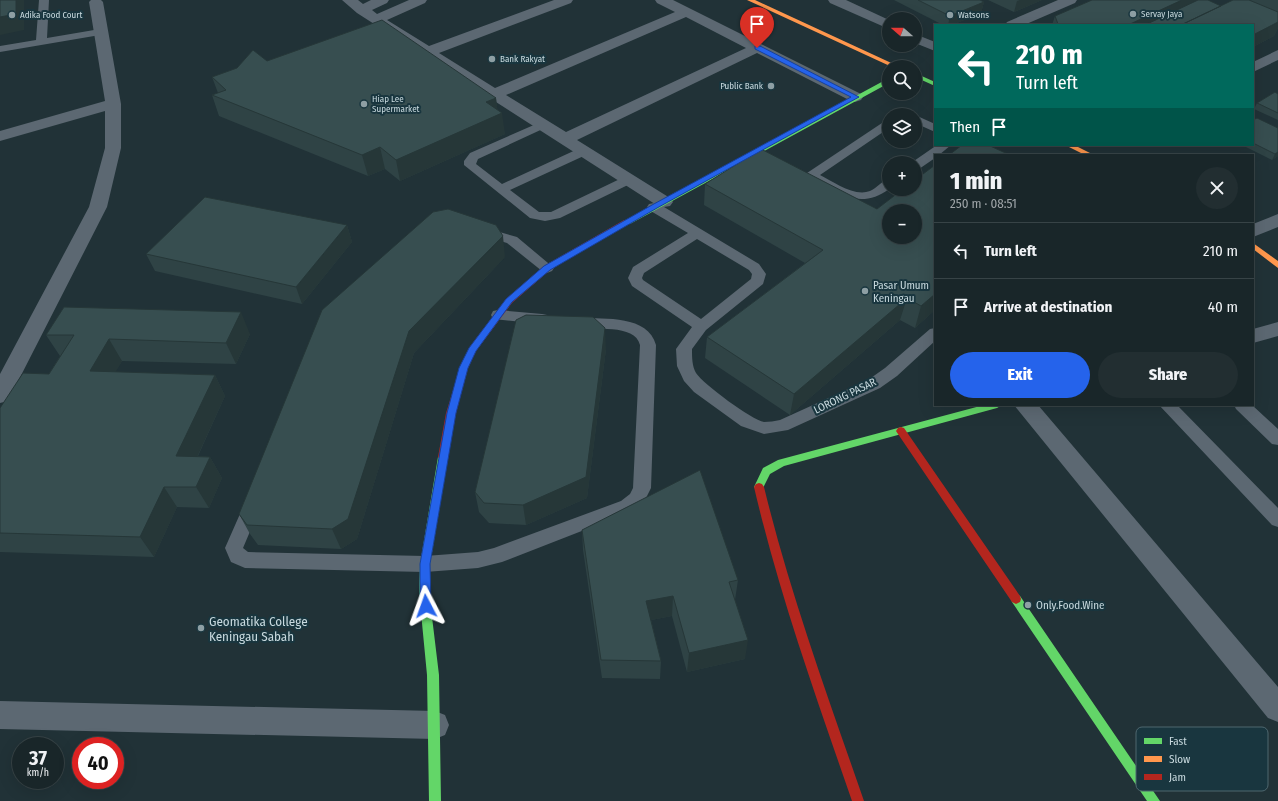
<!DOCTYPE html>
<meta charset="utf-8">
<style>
body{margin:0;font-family:"Fira Sans Condensed",sans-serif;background:#222e31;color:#f1f3f6;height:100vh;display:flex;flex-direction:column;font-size:15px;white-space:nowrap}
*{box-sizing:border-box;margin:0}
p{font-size:13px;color:#9fa5a8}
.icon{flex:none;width:22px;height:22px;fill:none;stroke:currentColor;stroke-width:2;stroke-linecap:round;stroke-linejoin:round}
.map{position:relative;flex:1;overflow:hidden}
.sheet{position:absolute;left:934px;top:154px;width:320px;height:252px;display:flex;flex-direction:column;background:#192629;border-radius:0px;box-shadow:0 4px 16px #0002,0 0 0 1px #374346}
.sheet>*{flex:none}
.top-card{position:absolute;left:934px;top:24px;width:320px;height:122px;border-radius:0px;box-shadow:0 4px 16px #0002,0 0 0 1px #374346;background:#00695c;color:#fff;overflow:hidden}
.needle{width:26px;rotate:290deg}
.buttons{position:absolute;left:882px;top:12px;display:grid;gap:8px}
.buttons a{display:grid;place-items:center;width:40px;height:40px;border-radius:50%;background:#192629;box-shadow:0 4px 16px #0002,0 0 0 1px #374346;font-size:20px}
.speed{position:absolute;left:12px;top:737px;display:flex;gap:8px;font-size:20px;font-weight:700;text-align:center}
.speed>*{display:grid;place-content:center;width:52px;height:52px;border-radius:50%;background:#192629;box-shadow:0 4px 16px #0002,0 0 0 1px #374346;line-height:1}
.speed small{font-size:10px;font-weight:400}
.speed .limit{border:6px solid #d22;background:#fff;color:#111}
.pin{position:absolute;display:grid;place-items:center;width:34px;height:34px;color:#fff;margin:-41px -17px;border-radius:50% 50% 50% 0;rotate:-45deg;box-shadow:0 0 4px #0007}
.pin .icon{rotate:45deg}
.me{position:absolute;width:44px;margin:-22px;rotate:356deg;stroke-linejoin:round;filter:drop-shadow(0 0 3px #0008)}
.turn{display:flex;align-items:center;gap:14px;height:84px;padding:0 16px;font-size:18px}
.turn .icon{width:52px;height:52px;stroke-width:2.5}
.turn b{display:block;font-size:28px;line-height:34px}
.then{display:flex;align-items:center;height:38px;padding:0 16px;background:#0003;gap:8px;font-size:15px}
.round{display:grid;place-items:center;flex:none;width:42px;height:42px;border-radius:21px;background:#222e31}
.head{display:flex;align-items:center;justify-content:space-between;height:68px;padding:0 16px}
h1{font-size:24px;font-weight:800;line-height:30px}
.primary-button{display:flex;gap:8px;margin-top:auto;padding:8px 16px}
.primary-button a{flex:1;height:46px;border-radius:24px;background:#2563eb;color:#fff;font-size:16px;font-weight:800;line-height:46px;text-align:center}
.primary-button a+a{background:#222e31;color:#f1f3f6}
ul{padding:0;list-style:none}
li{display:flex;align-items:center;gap:12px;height:56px;padding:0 16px;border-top:1px solid #374346}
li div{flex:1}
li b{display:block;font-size:15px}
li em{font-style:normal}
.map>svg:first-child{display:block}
</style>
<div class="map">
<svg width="1278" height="801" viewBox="0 0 1278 801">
<rect width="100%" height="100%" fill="#213237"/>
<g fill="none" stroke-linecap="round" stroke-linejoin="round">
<path fill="#5c6872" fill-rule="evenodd" d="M39 0H49L47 38 100 29 105 32 100 35 0 52V46L36 40Z
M915 115 935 124V132L915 123Z
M889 119V128L820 175C834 182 854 197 870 191 877 188 881 181 889 179V189C861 211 833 192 806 178L804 175 885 121Z
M543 121 547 123 549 125 547 127 478 159 476 164 502 184 580 148H588L590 151 588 154 510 190 539 212H551L624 177H632L634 180 632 183 560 218 545 221 530 218 464 165V161L470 153Z
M937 145H951L939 155H935V158L919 169 915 170V163H911Z
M654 203 659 204 759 264 766 274 763 284 706 330 692 349C692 357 692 366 696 373 703 384 752 420 764 422 769 422 775 421 780 420L868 380 885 368 930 329 935 328V341L897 376 880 388 788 430 764 434 741 426 694 392 684 381 677 366 676 349 692 327 632 286 628 278 633 267 688 233 649 210 647 207 649 204ZM697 239 749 270 752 274 751 279 701 319 643 280 642 278 644 273Z
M482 227 517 237 554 268 552 271 547 273 542 271 507 243 477 234 475 231 477 228Z
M498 310 542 314 547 315 549 319 547 323 542 324 493 319 491 315 493 311Z
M581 318C605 319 648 315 656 345L651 488 643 504 633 511 502 562 478 568 425 572 245 568 231 562 225 548 247 498 253 496 259 498 262 503 243 548 248 552 425 556 478 552 494 548 621 501 630 494 633 488 640 345C635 323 593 331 576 327L574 323 576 319Z
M1159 405H1177L1278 508V527L1272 525Z
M1234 405H1252L1278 429V445L1272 444 1236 409Z"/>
<path fill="#5c6872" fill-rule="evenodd" d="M91 0H101L103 2 121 104V148L107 207 11 395 8 401 0 403V374L89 207 105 148V111L0 141V131L105 101 89 2Z
M342 0H358L363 4 371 0H389L387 3 372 10 377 14 409 0H427L425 3 387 20 429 46 554 0H573L571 3 439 53 495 88 675 12 657 3 655 0H673L861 94 863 97 861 100 855 102 849 100 757 53 577 140 670 198 673 202 670 206 664 207 658 206 357 13ZM686 17 746 48 566 132 506 95Z
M828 0H846L889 20V29L830 3Z
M1058 0H1077L1075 3 1024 25H1005L1007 22Z
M915 34 935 42V51L915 43Z
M1278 50V60L1253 72V62Z
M1278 214V227L1253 237V224Z
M1278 322V336L1253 343V329Z
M1014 405H1038L1278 687V722L1268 718Z
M0 701 435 711 445 715 449 725 445 735 435 739 0 729Z"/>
<path fill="#63d668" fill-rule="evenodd" d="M915 73 935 82V86L915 77Z
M889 78V83L630 224H624L623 222Z
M984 405H1002L997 408 784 466 770 474 762 490 759 491 756 490 754 487 763 468 778 460Z
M443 453 446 454 448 457 430 564 429 592 439 675 441 801H429L427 675 419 592 420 564 438 457 440 454Z
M1016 594 1020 596 1160 801H1147L1012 602 1011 599 1012 596Z"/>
<path fill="#ff974d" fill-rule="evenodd" d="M747 0H755L900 67H892Z
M1065 145H1074L1094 155H1085Z
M1253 243 1278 261V268L1253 249Z"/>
<path fill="#b3261e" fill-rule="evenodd" d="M624 220H630L631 222 550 270 512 303 476 351 468 368 456 413 448 457 446 460H440L438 457 446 413 460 368 469 348 506 299 544 266Z
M901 427 904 428 1020 596 1021 599 1020 602 1016 604 1012 602 898 434 896 431 898 428Z
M759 483 762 484 764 487C790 594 828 697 864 801H852C816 697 779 594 754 487L756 484Z"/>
</g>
<path fill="#2f4345" d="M894 0H980L984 2 981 13 952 25H943Z
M988 0H1042L1014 12Z
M1233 0H1278V28L1274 36 1253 47V25H1052L1055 16 1221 6Z
M267 61 496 98 497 109 505 134 400 181 385 169 368 176 219 116 212 95 218 93 212 77Z
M1278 94V120L1254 109 1257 103Z
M1253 120 1278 156 1272 160 1242 145H1253Z
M935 165V310L915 328 900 320 790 415 705 358 707 337 805 263 704 205 705 184 877 209Z
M347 225 352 242 302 304 155 271 146 254Z
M505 257 414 353 357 539 341 549 258 545 250 534 239 514Z
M250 334 236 364 122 361 115 372 215 375 225 396 198 456 210 457 222 478 209 508 177 507 154 557 0 552V408L49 374 60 356 46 335Z
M606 349 587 498 526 525 489 523 479 512 475 492Z
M582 530 738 580 735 600 745 659 687 672 672 616 651 620 661 661 660 679 602 678 583 550Z"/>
<path fill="#263738" d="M16 0H24V30L0 35V17Z
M1020 0H1042L1014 12 1017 1Z
M1182 0H1202L1155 25H1128Z
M984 2 981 13 952 25H948L950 16Z
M1278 22V28L1274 36 1253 47V35Z
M496 98 498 115 502 113 505 134 400 181 396 160 486 102Z
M380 147 385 169 368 176 362 155Z
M1278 152V156L1272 160 1275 154Z
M347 225 352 242 302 304 296 287Z
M503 236 505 257 414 353 357 539 341 549 332 529 409 331Z
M935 294V310L915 328 921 306Z
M907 298 900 320 790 415 794 394Z
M241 312 250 334 236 364 226 343Z
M605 328 606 349 587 498 526 525 523 505Z
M109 339 122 361 104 392 90 371Z
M215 375 225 396 188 477 176 456Z
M210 457 222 478 209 508 196 487Z
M164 487 177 507 154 557 140 537Z
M673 596 672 616 646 621V601Z
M748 640 745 659 687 672 689 653Z"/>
<path fill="#374e50" stroke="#263738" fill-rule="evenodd" d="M0 0H16V14L0 17Z
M918 0H980L984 2 950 16Z
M1092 0H1182L1128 25H1061L1058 24 1055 16Z
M1198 0H1208L1221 6 1181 25H1145Z
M1233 0H1249L1278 12V22L1253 35V25H1181Z
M382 20 496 98 486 102 502 113 396 160 380 147 362 155 212 95 226 90 212 77 237 68 253 50 267 61Z
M1275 92 1278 94V113L1257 103Z
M1257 118 1278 128V152L1275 154 1253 143V120Z
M962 145H988L1010 155H949Z
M761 149 877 209 903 189H915V180L935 165V294L921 306 907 298 794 394 707 337 823 250 705 184ZM889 211H915V237H889Z
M205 197 347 225 296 287 146 254Z
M448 209 496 225 503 236 409 331 348 519 332 529 247 525 239 514 322 310 433 212Z
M64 307 241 312 226 343 109 339 90 371 215 375 176 456 210 457 196 487H164L140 537 0 533V408L23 373 49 374 74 335H46Z
M526 315 593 317 605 328 586 477 523 505 484 503 475 492 516 320Z
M700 470 738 580 729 582 748 640 689 653 673 596 646 601 661 661 601 660 582 530Z"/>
<path fill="#2563eb" stroke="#184099" d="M755 46H760L859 97 657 208 550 270 512 302 476 351 468 368 456 413 430 564 431 606 430 609 426 611 422 609 420 606V564L447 413 459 368 469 348 506 299 544 266 652 205 851 97 755 49Z"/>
<g fill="#8e9fa4" stroke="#19363f" stroke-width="1.5">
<circle cx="1133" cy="14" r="4"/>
<circle cx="12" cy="15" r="4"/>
<circle cx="950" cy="15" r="4"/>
<circle cx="492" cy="59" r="4"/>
<circle cx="771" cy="86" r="4"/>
<circle cx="364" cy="104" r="4"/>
<circle cx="865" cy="291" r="4"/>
<circle cx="1028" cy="605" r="4"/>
<circle cx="201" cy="628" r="4"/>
</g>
<g text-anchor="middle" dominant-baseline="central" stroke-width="4" stroke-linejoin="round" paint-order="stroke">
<g font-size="9" fill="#c8d9de" stroke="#19363f" text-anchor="start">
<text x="1141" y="14">Servay Jaya</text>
<text x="20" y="15">Adika Food Court</text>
<text x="958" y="15">Watsons</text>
<text x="500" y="59">Bank Rakyat</text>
<text x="763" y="86" text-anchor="end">Public Bank</text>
<text x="372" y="99">Hiap Lee<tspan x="372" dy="10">Supermarket</tspan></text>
</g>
<g font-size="11" fill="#c8d9de" stroke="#19363f" text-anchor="start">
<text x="873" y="285">Pasar Umum<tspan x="873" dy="13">Keningau</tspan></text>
<text x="1036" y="605">Only.Food.Wine</text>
</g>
<g font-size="11" fill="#c8d9de" stroke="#19363f">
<text transform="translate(845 396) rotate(-26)">LORONG PASAR</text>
</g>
<g font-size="13" fill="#c8d9de" stroke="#19363f" text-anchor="start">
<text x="209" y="621">Geomatika College<tspan x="209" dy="15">Keningau Sabah</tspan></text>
</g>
</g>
<rect x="1136" y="727" width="132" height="64" rx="6" fill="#19363f" stroke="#4e676f" stroke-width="1"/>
<rect x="1144" y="738" width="18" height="6" fill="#63d668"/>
<rect x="1144" y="756" width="18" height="6" fill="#ff974d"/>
<rect x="1144" y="774" width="18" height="6" fill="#b3261e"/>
<g font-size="11" fill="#c8d9de">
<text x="1169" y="745">Fast</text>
<text x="1169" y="763">Slow</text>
<text x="1169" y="781">Jam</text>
</g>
</svg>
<div class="buttons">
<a><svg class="needle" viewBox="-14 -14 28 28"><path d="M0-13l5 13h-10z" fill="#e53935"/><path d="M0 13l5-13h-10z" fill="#9fa5a8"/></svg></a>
<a><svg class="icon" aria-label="search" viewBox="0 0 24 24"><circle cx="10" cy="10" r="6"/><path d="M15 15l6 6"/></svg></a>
<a><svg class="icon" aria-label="layers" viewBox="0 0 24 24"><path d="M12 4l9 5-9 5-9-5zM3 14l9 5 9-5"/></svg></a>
<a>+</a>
<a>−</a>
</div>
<div class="speed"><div>37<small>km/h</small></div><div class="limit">40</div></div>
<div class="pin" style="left:757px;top:48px;background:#d93025"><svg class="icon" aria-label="arrive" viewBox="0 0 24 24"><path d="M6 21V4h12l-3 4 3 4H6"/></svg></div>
<svg class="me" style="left:426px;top:606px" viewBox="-20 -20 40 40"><path d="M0-17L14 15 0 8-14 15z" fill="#2563eb" stroke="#fff" stroke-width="4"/></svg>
<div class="top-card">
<div class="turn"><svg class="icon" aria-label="left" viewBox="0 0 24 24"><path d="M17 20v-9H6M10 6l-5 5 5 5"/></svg><div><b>210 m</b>Turn left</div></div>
<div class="then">Then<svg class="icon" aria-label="arrive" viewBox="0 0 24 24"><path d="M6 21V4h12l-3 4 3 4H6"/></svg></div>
</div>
<section class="sheet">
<div class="head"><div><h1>1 min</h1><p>250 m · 08:51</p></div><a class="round"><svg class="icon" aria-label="close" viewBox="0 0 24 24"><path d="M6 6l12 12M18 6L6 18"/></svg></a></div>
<ul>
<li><svg class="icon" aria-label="left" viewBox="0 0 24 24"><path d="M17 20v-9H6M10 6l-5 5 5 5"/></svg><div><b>Turn left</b></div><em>210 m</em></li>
<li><svg class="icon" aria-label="arrive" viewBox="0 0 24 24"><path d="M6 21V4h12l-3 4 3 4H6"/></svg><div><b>Arrive at destination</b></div><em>40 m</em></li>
</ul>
<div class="primary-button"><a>Exit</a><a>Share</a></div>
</section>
</div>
